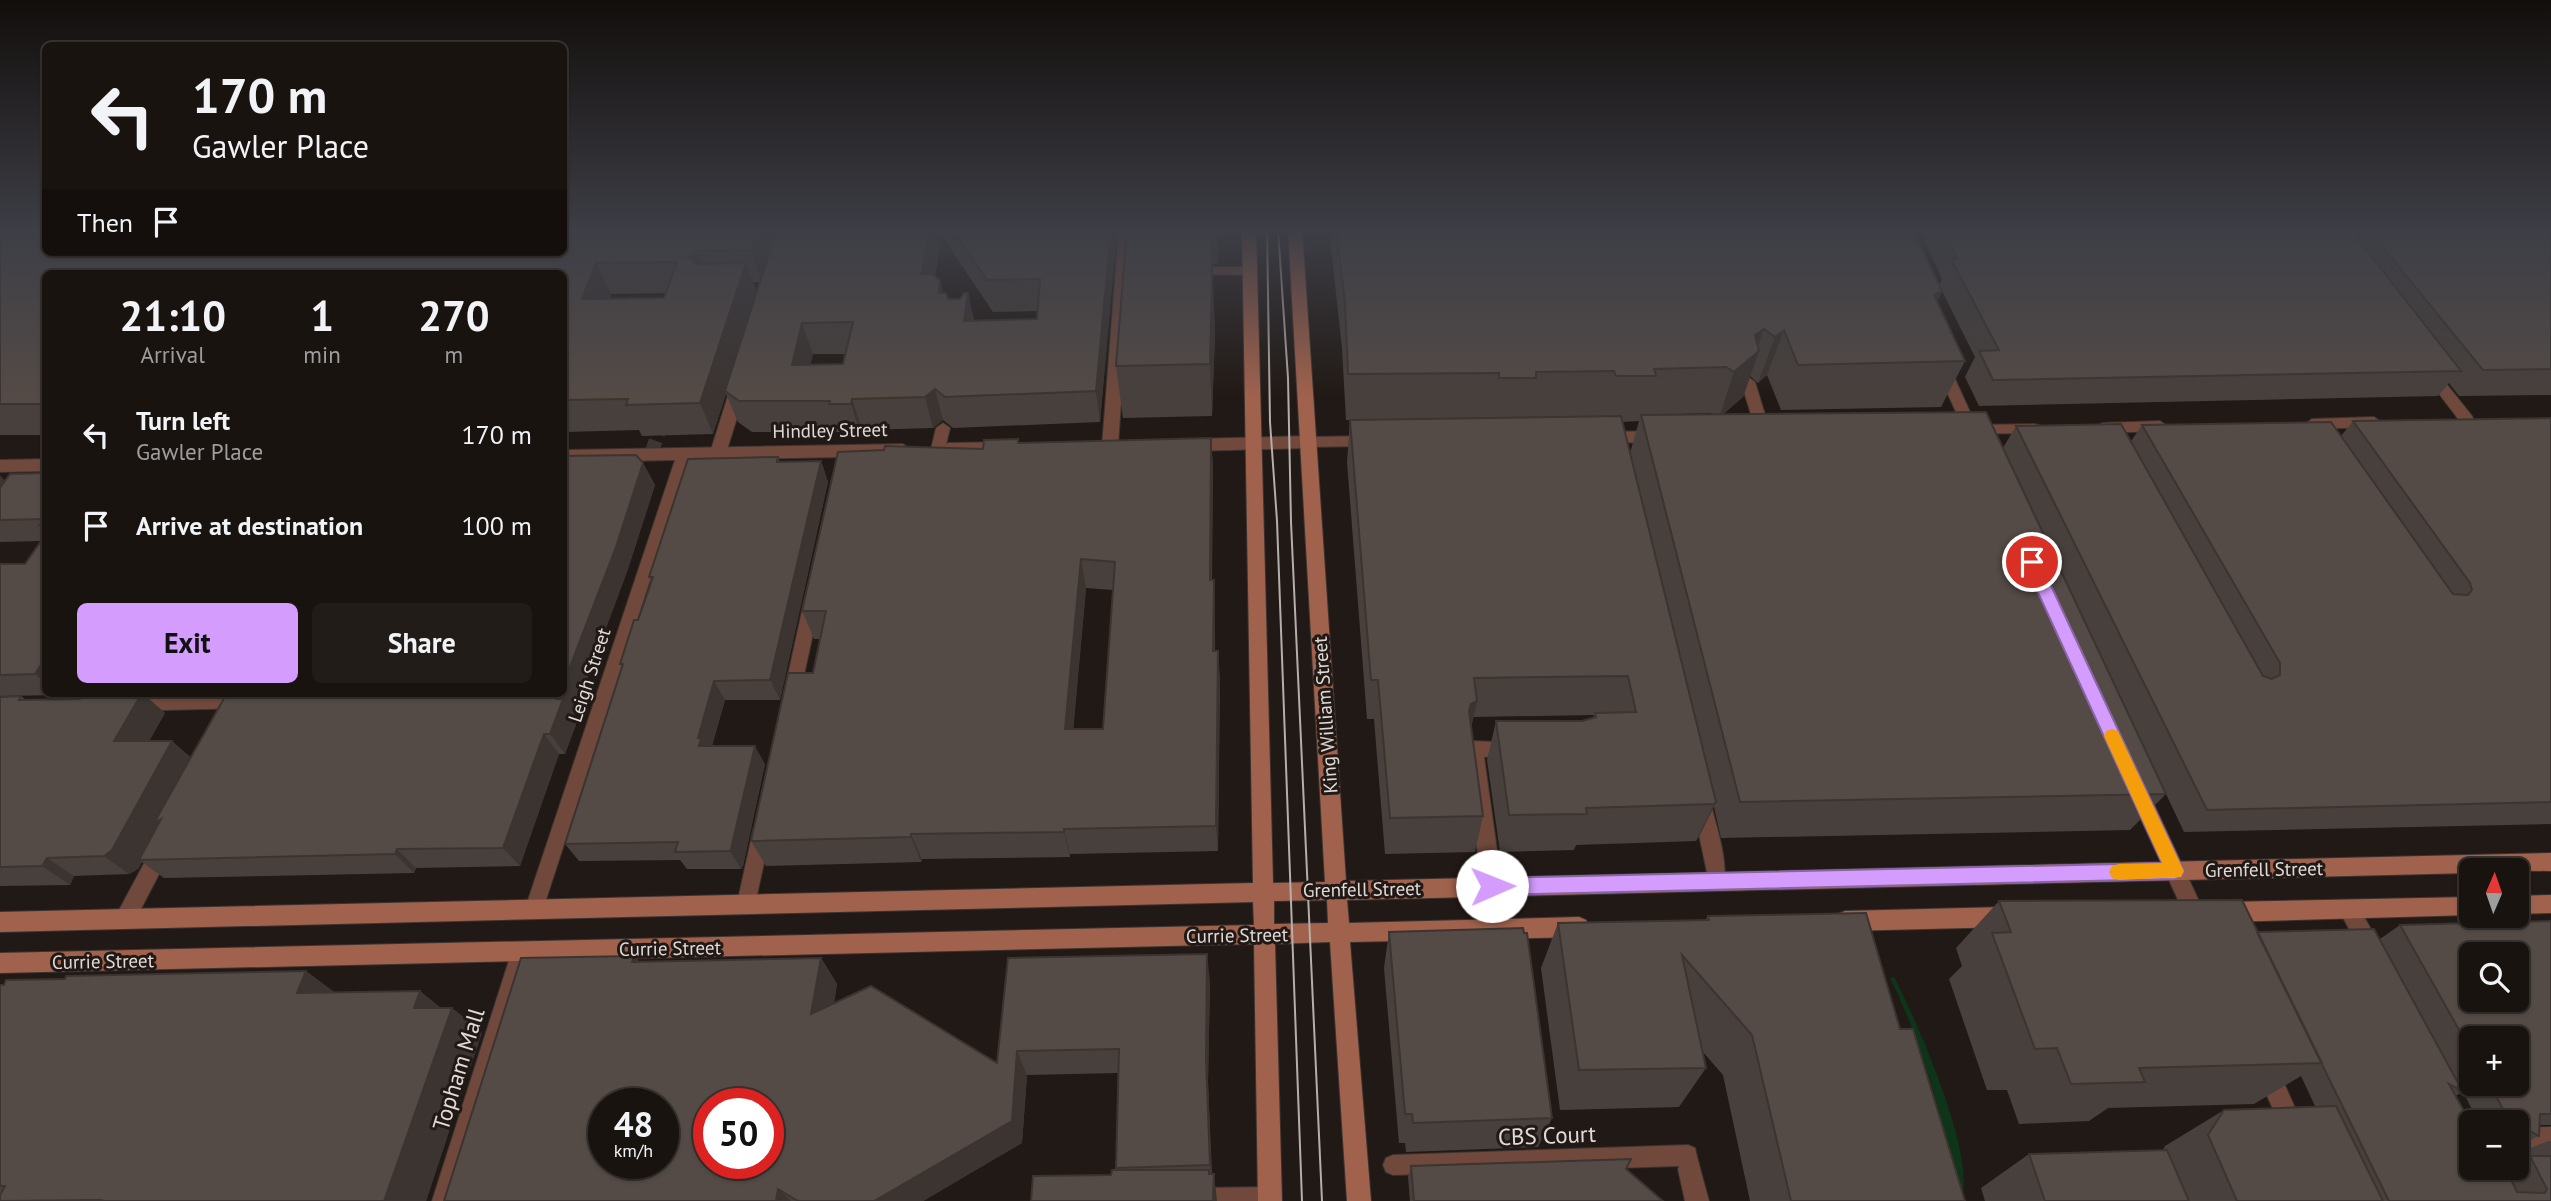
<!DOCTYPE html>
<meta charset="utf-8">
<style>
body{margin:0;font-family:"PT Sans",sans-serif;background:#221c19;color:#f1f3f6;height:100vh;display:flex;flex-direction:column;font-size:26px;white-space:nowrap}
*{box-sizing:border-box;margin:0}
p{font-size:23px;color:#9f9e9f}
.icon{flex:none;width:38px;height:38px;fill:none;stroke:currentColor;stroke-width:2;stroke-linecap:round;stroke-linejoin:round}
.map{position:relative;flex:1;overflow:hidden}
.sheet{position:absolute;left:42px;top:270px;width:525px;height:427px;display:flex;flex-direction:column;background:#191310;border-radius:10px;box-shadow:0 2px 5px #0004,0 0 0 2px #373230}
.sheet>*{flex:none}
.hud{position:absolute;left:42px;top:42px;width:525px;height:214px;border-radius:10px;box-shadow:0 2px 5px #0004,0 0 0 2px #373230;background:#191310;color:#f1f3f6;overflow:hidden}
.needle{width:46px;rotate:2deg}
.fabs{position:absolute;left:2459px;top:858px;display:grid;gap:14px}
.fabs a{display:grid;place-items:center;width:70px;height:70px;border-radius:10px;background:#191310;box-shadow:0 2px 5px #0004,0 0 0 2px #373230;font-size:35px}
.speed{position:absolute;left:588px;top:1088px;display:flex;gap:14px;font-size:35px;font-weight:700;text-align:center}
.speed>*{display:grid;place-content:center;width:91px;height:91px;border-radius:50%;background:#191310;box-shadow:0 2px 5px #0004,0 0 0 2px #373230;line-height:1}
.speed small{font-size:18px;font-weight:400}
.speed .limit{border:10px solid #d22;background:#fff;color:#111}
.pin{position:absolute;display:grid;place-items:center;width:60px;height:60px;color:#fff;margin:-30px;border:4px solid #fff;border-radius:50%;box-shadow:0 2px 7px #0007}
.me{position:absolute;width:77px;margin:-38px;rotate:89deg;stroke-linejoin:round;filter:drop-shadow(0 0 5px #0008)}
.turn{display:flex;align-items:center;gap:24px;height:147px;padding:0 35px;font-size:32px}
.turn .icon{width:91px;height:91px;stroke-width:2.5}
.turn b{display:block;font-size:49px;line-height:60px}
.then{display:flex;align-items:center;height:66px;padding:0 35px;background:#0003;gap:14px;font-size:26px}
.eta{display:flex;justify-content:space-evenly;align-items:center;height:119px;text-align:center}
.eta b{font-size:42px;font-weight:600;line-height:49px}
.button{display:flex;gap:14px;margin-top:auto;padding:14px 35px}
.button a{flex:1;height:80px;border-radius:10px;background:#d39cfd;color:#111;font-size:28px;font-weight:600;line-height:80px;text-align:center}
.button a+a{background:#221c19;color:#f1f3f6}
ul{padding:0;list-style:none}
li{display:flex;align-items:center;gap:21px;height:91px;padding:0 35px}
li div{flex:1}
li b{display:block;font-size:26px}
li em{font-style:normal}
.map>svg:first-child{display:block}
</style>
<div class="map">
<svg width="2551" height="1201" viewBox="0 0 2551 1201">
<rect width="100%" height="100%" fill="#211915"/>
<path fill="#0e3519" d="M1894 977C1917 1021 1975 1153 1962 1198 1942 1123 1925 1047 1890 978Z"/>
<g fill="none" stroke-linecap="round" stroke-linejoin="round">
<path stroke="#3e3632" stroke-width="14" stroke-dasharray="14 7" stroke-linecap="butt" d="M651 454 664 417"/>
<defs>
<path id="pedestrian" d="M1194 267H1250L1256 271 1250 275 1189 274V268Z
M1943 363 1950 368 1976 425 2034 424 2039 425 2041 429 2039 433 1966 434 1936 368Z
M2432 370 2437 372 2472 416 2474 420 2472 424H2462L2427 378 2425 375Z
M1748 377 1755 382 1771 434 1769 438H1759L1757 434 1741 382Z
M2374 417 2381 422 2374 427 2312 429 2305 424 2312 419Z
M2160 421 2167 426 2160 431 2102 433 2095 428 2102 423Z
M943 423 950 428 945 449 938 454 931 449 936 428Z
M1656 431 1663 436C1656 444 1605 445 1598 437L1605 432Z
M1369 436 1376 441 1369 446 1308 447 1301 442 1308 437Z
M684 449 691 454 543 909 541 915 534 918 527 915 525 909 677 454Z
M812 596 818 598 820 602 800 693 798 698 792 700 786 698 784 693 804 602 806 598Z
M1701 793 1707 796 1710 801C1715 822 1731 868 1722 887L1716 889 1710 887 1692 801 1695 796Z
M762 823 768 825 771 831 755 904 753 910 746 912 739 910 737 904 753 831 756 825Z
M521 942 528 945 530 951 454 1201H432L512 951 514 945Z
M1688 1145 1695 1148 1700 1169 1697 1176 1690 1179 1683 1176 1679 1166 1393 1175 1386 1172 1383 1165 1386 1158 1393 1155Z
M1270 1187 1277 1190 1280 1197 1279 1201H1185L1184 1199 1188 1192 1195 1188Z"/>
<path id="minor" d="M1119 229H1133L1118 446 1110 452 1102 446Z
M739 381 747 386 726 453 724 457H712L710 453 731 386Z
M247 693 254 700 252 705 245 708 129 711 122 708 120 703 122 698 129 695Z
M1473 741 1520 743 1522 749 1520 755 1484 757 1502 886 1499 893 1492 895 1485 893 1482 886 1464 749 1466 743Z
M2138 783 2145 785 2205 914 2208 921 2205 928 2198 931 2191 928 2128 791 2131 785Z
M162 840 169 843 172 849 169 855 132 926 125 929 118 926 115 919 118 912 155 843Z
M2349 900 2356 902 2379 944 2382 951 2379 958 2372 961 2365 958 2342 916 2339 909 2342 902Z
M2267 1060 2275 1063 2304 1128 2301 1136 2293 1139 2285 1136 2256 1071 2259 1063Z
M2551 1127V1149L2516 1150V1128Z
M1690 1157 1698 1161 1709 1201H1685L1678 1169 1682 1161Z"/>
<path id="tertiary" d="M1308 436 1316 442 1308 448 1190 451 1182 445 1190 439Z
M1004 442 1012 448C1005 457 947 458 940 449L948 443Z
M903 444 911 450 903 456 564 462V450Z
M46 459V471L0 472V460Z"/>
<path id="secondary" d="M1242 229H1256L1273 883 1325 882 1288 229H1302L1346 881 2551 853V871L2471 870V873L1347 900 1349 923 1579 917 1586 920 1589 927 1586 934 1579 937 1350 942 1371 1201H1347L1330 942 1275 944 1282 1201H1258L1254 944 0 973V953L1254 925 1253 902 0 932V912L1253 883ZM1327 900 1328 923 1274 924V901Z
M2551 895V913L2516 914V896Z
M2471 897V915L2226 922 2219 919 2216 912 2219 905 2226 902Z
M2006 907 2013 910 2016 917 2013 924 2006 927 1845 931 1838 928 1835 921 1838 914 1845 911Z"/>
</defs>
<use href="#pedestrian" stroke="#3c3430" stroke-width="2"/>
<use href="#minor" stroke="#3c3430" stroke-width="2"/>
<use href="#tertiary" stroke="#3c3430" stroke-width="2"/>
<use href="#secondary" stroke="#3c3430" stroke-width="2"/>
<use href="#pedestrian" fill="#70493c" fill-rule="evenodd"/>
<use href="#minor" fill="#70493c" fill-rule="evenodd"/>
<use href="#tertiary" fill="#70493c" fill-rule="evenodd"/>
<use href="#secondary" fill="#a1624d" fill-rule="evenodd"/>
<path stroke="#b5aeab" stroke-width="2" d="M1267 229 1270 422 1277 521 1302 1201
M1278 229 1288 378 1291 522 1322 1201"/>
</g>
<path fill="#48403c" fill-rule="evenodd" d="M0 229 46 252 564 229H1117L1100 422 953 428 943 420 933 428 862 430 861 435H840L839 432H752L738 422 726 394 713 434 642 436 639 430 564 432V273H46V435H0ZM942 236 993 312 1037 311V319L974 320 968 293 960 299H948L943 293 935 276ZM753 282H760L757 293ZM666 293 664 298 610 299 611 294ZM813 354H845L843 364 810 365Z
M1127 229H1219L1218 263 1212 264 1215 333 1212 416 1123 418 1116 366Z
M1329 229H1912L1942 291 1937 302 1965 361 1941 407 1781 410 1767 375 1758 383 1750 376 1743 397 1722 414 2003 448 2016 426 2131 441 2142 425 2341 436 2353 421 2551 418V824L2184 832 2166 794 2130 830 1721 838 1714 807 1696 841 1576 845 1574 850 1500 852 1487 760 1496 721H1582L1593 718 1594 715 1473 717 1471 728 1483 816 1475 852 1385 854 1374 719H1367L1347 462 1350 420H1346L1342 348ZM1710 413 1713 415H1645ZM1639 421 1630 453 1622 422Z
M1920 229H2551V395L2459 396 2449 383 2438 396 1979 406 1965 377 1975 357 1939 285 1942 279Z
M1211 438 1213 468 1212 580 1215 608V651L1220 678 1218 851 1070 854V857L922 859 921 862 766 866 751 841 813 673 820 639H814L802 611 983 449 1019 443ZM1086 588 1113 590 1103 729H1073Z
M778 457 780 462 821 461 828 482 780 700H725L712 746 765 764 743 866 741 869H687L680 860 579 861 565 844 622 668 620 664 638 620 651 582 649 577Z
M643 463 655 485 628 569 574 714 578 719 565 754H559L520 866 416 868 414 873 164 878 142 862 138 869 129 874 74 876 70 885 0 886V697L21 696 26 700 80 699 142 693 165 713 149 741H172L191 758 564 693Z
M46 473V693H61L60 695 0 696V564H25L41 541 0 542V476L5 481Z
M1999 901 2257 932 2380 939 2400 925 2551 921V1125H2540L2539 1136 2516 1146V1122H2477L2478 1121 2463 1092 2455 1096 2471 1167H2516V1162L2529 1157 2521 1152 2548 1141H2551V1201H1985L1981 1188 2029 1154 2163 1150 2165 1146 2224 1110 2315 1106 2301 1076 2254 1104 2108 1108 2089 1121 2019 1124 2007 1090H1987L1949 979 1962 966 1956 948ZM2471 1038 2516 1083H2471Z
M1708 916 1900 1029 1965 1201H1750L1723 1075 1702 1051 1706 1068 1679 1107 1560 1110 1541 968 1558 923 1705 920Z
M1389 932 1552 1118 1538 1147 1406 1152 1405 1143H1399L1384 968Z
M634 956 640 962 821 958 837 984 834 1003 997 1063 1008 958 1210 981 1208 1082 1212 1174 1111 1175 1117 1170 1116 1168 1118 1073 1027 1075 1022 1143 923 1201H444Z
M306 971 335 993 420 991 440 1008H452L482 1032 426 1201H0V985Z
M1411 1166 1626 1169 1663 1201H1410L1408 1177Z"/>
<path fill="#3b3431" d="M758 229H780L762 282 750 250Z
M930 229H941L942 236 929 306 921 274Z
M1111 229H1117L1100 422 1096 391Z
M1211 229 1215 333 1212 416 1210 364Z
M1216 229H1219L1218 263 1212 264 1211 233Z
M697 251 710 282 688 257Z
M596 263 611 294 597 330 582 299Z
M746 263 758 294 725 391 726 394 713 434 700 403Z
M940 280 948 311 939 293Z
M1942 291 1920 337 1934 295Z
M968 293 975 325 964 321Z
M802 323 813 354 803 396 792 365Z
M1764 329 1755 354 1759 351 1743 397 1719 418 1734 372 1755 335Z
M1784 330 1767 375 1758 383 1775 337Z
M935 389 943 420 933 428 925 397Z
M852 399 862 430 861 435 851 404Z
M1211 438 1213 468 1211 608 1210 580Z
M821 461 828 482 780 700 770 680Z
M643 463 655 485 628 569 574 714 578 719 565 754 550 734 557 699 559 693H564V682Z
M0 476 14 489 0 509Z
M1081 559 1086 588 1071 756 1065 729Z
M1214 580 1215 608 1214 678 1213 651Z
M1218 651 1220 678 1218 851 1216 826Z
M46 657V683L35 674Z
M714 681 725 700 710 752 699 746 698 738Z
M142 693 165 713 138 761 114 741Z
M1477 701 1469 739V711L1471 704Z
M544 734 559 754 520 866 503 848Z
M172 741 195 761 139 860 142 862 138 869 129 874 104 856Z
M755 746 765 764 743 866 741 869 730 851Z
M1716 802 1698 839 1696 841 1714 804Z
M1064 829 1070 854V857L1064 832Z
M911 834 922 859 921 862 911 837Z
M397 849 416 868 414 873 395 854Z
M47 858 74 876 70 885 42 866Z
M1207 954 1210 981 1208 1082 1212 1186 1210 1165 1206 1059Z
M634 956 657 982 632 962Z
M821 958 837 984 828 1039 811 1014Z
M306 971 341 997 297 993Z
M420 991 450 1015 452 1008 482 1032 426 1201H384L414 1008Z
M1017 1051 1027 1075 1022 1143 923 1201H874Z
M1214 1174 1217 1201H1213Z
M778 1189 791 1201H776Z"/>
<path fill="#544b46" stroke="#3b3431" stroke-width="2" fill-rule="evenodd" d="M0 229H46V252H564V229H758L750 250 697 251 688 257 697 264 746 263 700 403 626 405 628 399 564 400V273H46V404H0ZM677 262 664 298 582 299 596 263Z
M777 229H930L921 274H932L940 280 939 293H946L948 299H960L964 293H968L964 321 1037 319 1040 279 987 280 952 229H1111L1096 391 945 397 935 389 925 397 852 399 851 404H829L830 401H739L725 391ZM853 322 843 364 792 365 802 323Z
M1127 229H1211L1212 281 1210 364 1116 366Z
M1211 229H1216V231L1211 233Z
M1336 229H1912L1942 291 1934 295 1965 361 1798 365 1784 330 1775 337 1764 329 1755 335 1759 351 1734 372 1726 367 1654 369 1656 376H1616L1614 371 1536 372V378H1499V373L1348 374 1345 302Z
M1943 229H2350L2461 371 1993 380 1979 351 1999 350 1951 259H1957Z
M2368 229H2551V369L2483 370Z
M1986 412 2166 794 1740 802 1641 415Z
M1621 416 1716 802 1714 804 1586 808 1587 814 1509 815 1496 721H1582L1596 717 1595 713 1636 712 1628 676 1474 678 1477 701 1471 704 1469 711 1483 816 1390 818 1378 680H1371L1350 420Z
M2551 418V802L2207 810 2016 426 2121 424 2263 676 2272 679 2280 675V663L2142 425 2331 422 2453 594 2468 595 2472 590 2470 583 2353 421Z
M1211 438 1210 580H1214L1213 651H1218L1216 826 1064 829V832L911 834V837L751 841 788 673H813L826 611H802L838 452 884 450 885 446 983 449 984 440 1018 439V443ZM1081 559 1115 562 1103 729H1065Z
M636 455 643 463 616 547 564 682V456Z
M778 457 777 462 821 461 770 680 714 681 698 738H701L699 746H755L731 849 730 851 675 852 678 842 565 844 623 664H620L634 620H638L653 577H649L688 459Z
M46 473V525H40L45 519 0 520V488L10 474Z
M46 534V657L35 674 0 675V564H25Z
M142 693 114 741H172L112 850 104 856 47 858 42 866 0 867V697L21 696 19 700 80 699 82 696Z
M227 693H559L557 699H563L550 734H544L503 848 397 849 395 854 139 860 161 819 154 823Z
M2242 900 2322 1063 2139 1068 2145 1082 2071 1084 2057 1048 2035 1049 1992 933 2011 932 1999 901Z
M1866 913 1900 1029H1913L1965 1201H1791L1752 1035 1682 955 1706 1068 1579 1070 1558 923 1709 920 1708 916Z
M2551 921V1114H2540L2539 1136 2516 1123V1122H2514L2499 1113 2503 1109 2489 1083H2516V1038H2471V1051L2400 925ZM2471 954H2516V999H2471Z
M1523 928 1524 933H1527L1552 1118 1413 1123 1412 1114H1405L1389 932Z
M2374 929 2463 1092 2449 1084 2471 1124V1167H2505L2517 1192 2545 1193 2547 1189 2530 1156H2551V1201H2389L2257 932Z
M1207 954 1206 1059 1210 1165 1116 1168 1119 1049 1017 1051 1012 1121 874 1201H798L778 1189 776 1201H444L521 958 634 956 632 962 821 958 811 1014 871 986 997 1063 1008 958ZM604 1104H663V1164H604ZM709 1104H768V1164H709Z
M306 971 297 993 420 991 414 1008H452L384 1201H100L101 1200 0 1201V1195L5 1186H0V985H4L6 980 65 979 66 976Z
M2336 1106 2383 1201H2237L2208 1135 2224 1110Z
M2167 1150 2189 1201H2045L2029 1154Z
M1631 1159 1626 1169 1663 1201H1414L1411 1166Z
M1112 1170H1209V1174H1214L1213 1201H1031L1033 1176 1111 1175Z"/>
<linearGradient id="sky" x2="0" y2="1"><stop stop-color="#120e0c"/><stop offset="0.58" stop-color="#3d3e46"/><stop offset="1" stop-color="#3d3e46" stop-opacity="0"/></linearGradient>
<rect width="2551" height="398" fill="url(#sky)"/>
<path fill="#d39cfd" stroke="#8965a4" stroke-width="2" d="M2032 556 2040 562 2181 865 2184 871 2181 877 2175 879 1492 895 1485 892 1482 886 1485 880 1492 878 2162 863 2024 562Z"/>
<path fill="#f59e0b" d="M2112 729 2118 731 2181 865 2184 871 2181 877 2119 880 2112 878 2109 872 2112 866 2119 864 2162 863 2104 736 2106 731Z"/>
<g text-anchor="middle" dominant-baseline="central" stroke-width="6" stroke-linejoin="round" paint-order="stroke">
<g font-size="19" fill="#e1dbd8" stroke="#211915">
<text transform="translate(830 430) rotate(-1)">Hindley Street</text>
<text transform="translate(589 675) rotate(-72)">Leigh Street</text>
<text transform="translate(1325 715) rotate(-94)">King William Street</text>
<text transform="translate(2264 869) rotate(-1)">Grenfell Street</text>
<text transform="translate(1362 889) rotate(-1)">Grenfell Street</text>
<text transform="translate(1237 935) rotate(-1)">Currie Street</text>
<text transform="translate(670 948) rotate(-1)">Currie Street</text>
<text transform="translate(103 961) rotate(-1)">Currie Street</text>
</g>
<g font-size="23" fill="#e1dbd8" stroke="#211915">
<text transform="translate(458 1069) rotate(-73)">Topham Mall</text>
<text transform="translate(1547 1135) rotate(-2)">CBS Court</text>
</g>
</g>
</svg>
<div class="fabs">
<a><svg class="needle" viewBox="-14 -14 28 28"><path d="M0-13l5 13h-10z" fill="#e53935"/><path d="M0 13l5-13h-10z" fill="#9f9e9f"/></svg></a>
<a><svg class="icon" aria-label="search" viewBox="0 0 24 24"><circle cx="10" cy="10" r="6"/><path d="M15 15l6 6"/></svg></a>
<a>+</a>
<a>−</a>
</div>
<div class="speed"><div>48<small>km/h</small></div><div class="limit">50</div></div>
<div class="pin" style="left:2032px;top:562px;background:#d93025"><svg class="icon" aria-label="arrive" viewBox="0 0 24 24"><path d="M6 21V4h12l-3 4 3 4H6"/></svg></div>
<svg class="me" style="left:1492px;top:886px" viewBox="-20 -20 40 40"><circle r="19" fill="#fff"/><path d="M0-13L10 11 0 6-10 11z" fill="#d39cfd"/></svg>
<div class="hud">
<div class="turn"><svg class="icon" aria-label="left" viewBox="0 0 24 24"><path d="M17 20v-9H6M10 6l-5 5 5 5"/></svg><div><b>170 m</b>Gawler Place</div></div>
<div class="then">Then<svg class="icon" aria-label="arrive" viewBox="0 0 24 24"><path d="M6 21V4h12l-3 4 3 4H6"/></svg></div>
</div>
<section class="sheet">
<div class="eta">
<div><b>21:10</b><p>Arrival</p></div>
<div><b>1</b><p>min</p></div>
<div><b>270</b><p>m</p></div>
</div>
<ul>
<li><svg class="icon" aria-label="left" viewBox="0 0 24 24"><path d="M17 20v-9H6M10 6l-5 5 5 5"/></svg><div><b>Turn left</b><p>Gawler Place</p></div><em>170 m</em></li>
<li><svg class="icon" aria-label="arrive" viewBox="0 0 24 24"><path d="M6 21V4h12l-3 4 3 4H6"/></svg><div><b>Arrive at destination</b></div><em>100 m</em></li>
</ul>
<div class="button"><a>Exit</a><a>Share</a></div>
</section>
</div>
